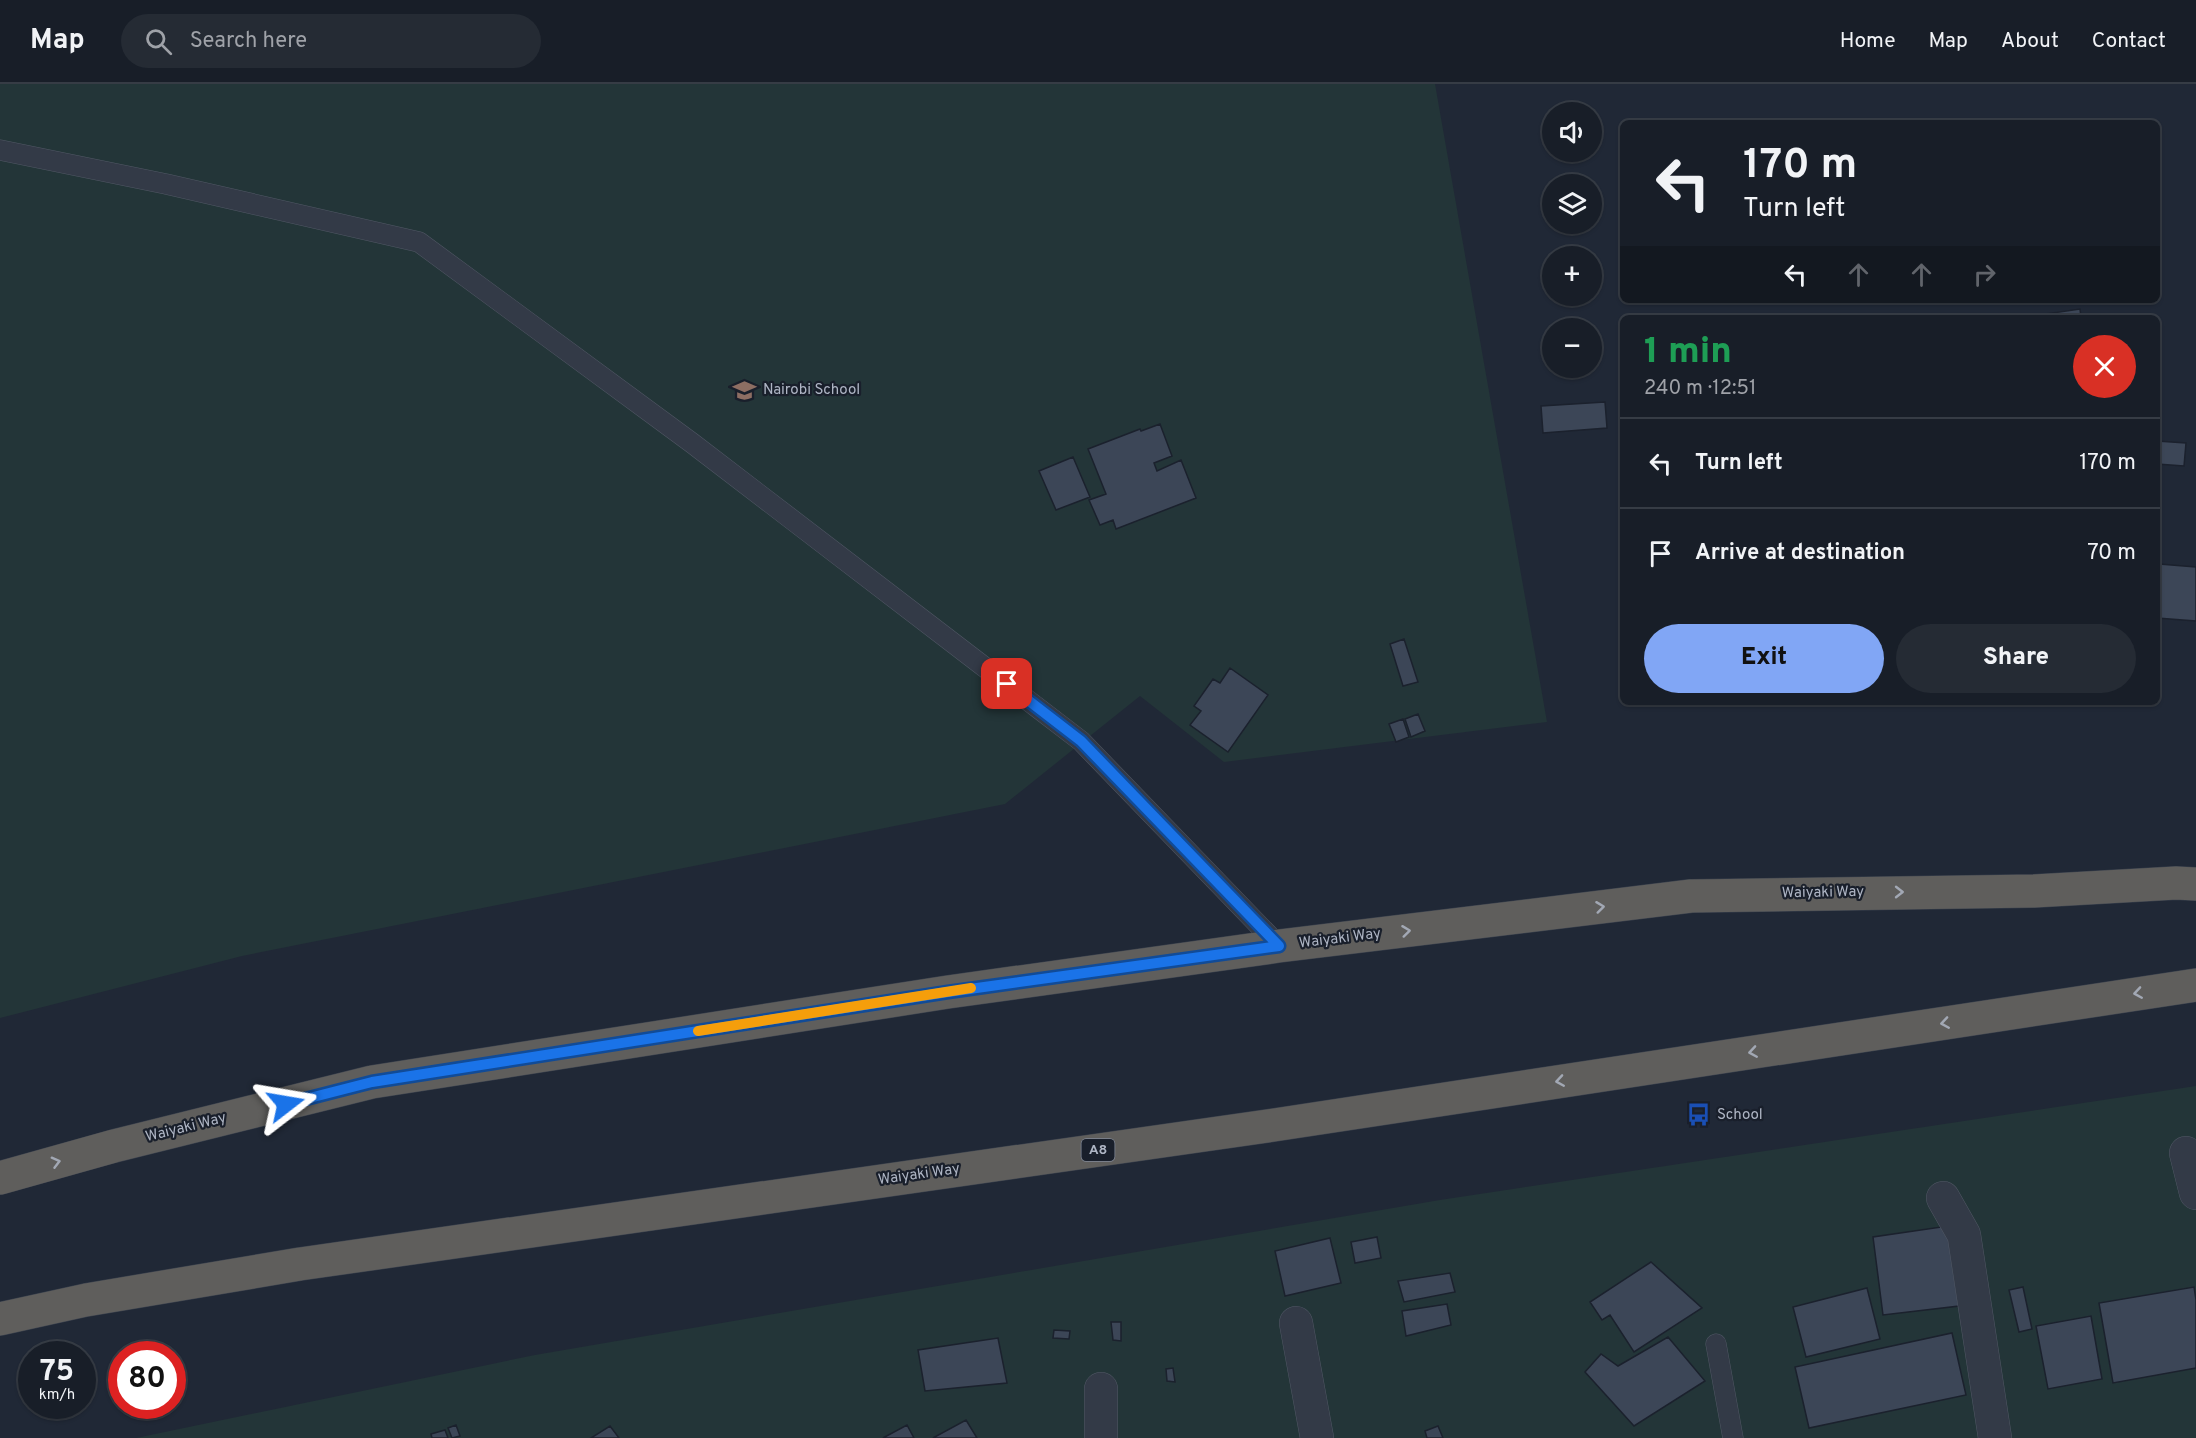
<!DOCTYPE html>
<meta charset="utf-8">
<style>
body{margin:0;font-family:Overpass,sans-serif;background:#252b34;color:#f1f3f6;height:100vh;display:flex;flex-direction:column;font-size:22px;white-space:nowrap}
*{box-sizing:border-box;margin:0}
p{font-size:20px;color:#9fa2a8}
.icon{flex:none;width:33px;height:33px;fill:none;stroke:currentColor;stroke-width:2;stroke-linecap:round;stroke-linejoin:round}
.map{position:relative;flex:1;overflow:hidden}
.sheet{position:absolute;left:1620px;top:231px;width:540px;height:390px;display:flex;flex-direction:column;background:#181e28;border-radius:9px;box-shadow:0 2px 4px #0004,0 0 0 2px #363c45}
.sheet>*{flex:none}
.hud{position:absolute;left:1620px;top:36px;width:540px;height:183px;border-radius:9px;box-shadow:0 2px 4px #0004,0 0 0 2px #363c45;background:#181e28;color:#f1f3f6;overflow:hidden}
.tools{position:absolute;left:1542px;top:18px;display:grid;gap:12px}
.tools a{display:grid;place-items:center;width:60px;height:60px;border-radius:50%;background:#181e28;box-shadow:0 2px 4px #0004,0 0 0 2px #363c45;font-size:30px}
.speed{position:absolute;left:18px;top:1257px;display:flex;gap:12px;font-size:30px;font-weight:700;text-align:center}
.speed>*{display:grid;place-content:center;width:78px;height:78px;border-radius:50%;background:#181e28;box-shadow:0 2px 4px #0004,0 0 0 2px #363c45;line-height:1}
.speed small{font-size:15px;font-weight:400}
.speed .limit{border:9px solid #d22;background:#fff;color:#111}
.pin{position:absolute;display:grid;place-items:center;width:51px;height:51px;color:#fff;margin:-26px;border-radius:12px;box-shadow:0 3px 9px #0006}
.me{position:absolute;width:66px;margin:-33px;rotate:76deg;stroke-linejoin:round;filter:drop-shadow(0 0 4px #0008)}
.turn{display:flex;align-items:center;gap:21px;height:126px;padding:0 24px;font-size:27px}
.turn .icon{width:78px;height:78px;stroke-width:2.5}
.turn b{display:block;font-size:42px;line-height:51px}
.lanes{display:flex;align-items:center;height:57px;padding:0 24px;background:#0003;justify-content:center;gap:30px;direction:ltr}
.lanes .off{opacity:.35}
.round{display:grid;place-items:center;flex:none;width:63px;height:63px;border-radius:32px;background:#252b34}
.head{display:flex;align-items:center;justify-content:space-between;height:102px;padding:0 24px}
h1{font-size:36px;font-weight:800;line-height:45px;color:#1e9e55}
.cta{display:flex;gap:12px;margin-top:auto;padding:12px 24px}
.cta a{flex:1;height:69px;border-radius:36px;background:#81a6f5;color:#111;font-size:24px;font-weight:800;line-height:69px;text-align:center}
.cta a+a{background:#252b34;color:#f1f3f6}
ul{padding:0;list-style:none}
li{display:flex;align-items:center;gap:18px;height:90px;padding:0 24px;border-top:2px solid #363c45}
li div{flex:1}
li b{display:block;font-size:22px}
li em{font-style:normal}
header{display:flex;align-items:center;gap:36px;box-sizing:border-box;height:84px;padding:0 30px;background:#181e28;border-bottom:2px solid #363c45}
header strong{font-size:28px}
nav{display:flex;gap:33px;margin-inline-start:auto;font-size:21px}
.search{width:420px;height:54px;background:#252b34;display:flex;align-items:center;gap:15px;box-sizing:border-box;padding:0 21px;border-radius:33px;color:#9fa2a8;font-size:22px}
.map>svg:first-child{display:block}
</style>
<header>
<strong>Map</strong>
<div class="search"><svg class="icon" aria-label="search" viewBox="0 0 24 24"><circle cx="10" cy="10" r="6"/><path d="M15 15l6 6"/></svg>Search here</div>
<nav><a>Home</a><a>Map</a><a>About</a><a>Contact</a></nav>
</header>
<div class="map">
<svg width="2196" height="1354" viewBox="0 0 2196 1354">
<rect width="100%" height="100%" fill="#202836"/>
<path fill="#233538" d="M0 0H1435L1547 638 1224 678 1140 612 1005 720 242 872 0 934Z
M2196 1002V1354H136L535 1271 1440 1116Z"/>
<path fill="#3c4657" stroke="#1b212d" stroke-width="1.5" d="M2080 225 2081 234H2019Z
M1605 318 1607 344 1543 349 1541 322Z
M1160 340 1172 372 1154 379 1157 387 1181 376 1196 414 1116 445 1113 436 1100 441 1089 416 1106 410 1088 365 1140 345 1141 347Z
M2157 357 2186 359 2184 382 2157 380Z
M1073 373 1090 413 1056 426 1039 387Z
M2159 480 2196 483V537L2157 534Z
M1404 555 1418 598 1403 602 1390 560Z
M1230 584 1268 611 1228 668 1190 641 1201 627 1194 622 1213 595 1220 599Z
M1418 630 1425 647 1411 653 1405 635Z
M1403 635 1409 653 1396 658 1389 640Z
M1948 1142 1959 1222 1883 1231 1873 1153Z
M1377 1153 1381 1174 1355 1179 1351 1158Z
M1330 1154 1341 1199 1285 1212 1275 1167Z
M1651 1178 1702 1224 1634 1268 1610 1231 1602 1236 1590 1218Z
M1450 1189 1455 1208 1404 1218 1398 1197Z
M2023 1203 2032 1245 2019 1248 2009 1206Z
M2194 1203 2196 1216V1284L2113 1299 2099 1219Z
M1867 1204 1880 1255 1806 1273 1793 1223Z
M1447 1220 1451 1241 1406 1252 1402 1227Z
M2091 1232 2102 1295 2048 1305 2036 1242Z
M1111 1238H1121V1257L1113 1256Z
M1054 1246 1070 1247 1069 1255 1053 1254Z
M1952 1249 1966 1311 1809 1344 1795 1283Z
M1668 1253 1705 1297 1634 1342 1585 1288 1601 1270 1618 1282Z
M998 1254 1007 1299 925 1307 918 1266Z
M1173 1284 1175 1298 1167 1297 1166 1285Z
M966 1336 977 1354H933Z
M456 1341 460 1352 452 1354 448 1344Z
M907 1341 914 1354H883Z
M610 1342 619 1354H591Z
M1438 1342 1443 1354H1427L1425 1347Z
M445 1346 448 1354H432L431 1350Z"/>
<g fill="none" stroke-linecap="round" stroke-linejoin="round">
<defs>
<path id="service" d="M0 66 166 100 419 158 692 359 1081 657 1279 862
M1716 1260 1733 1354"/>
<path id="minor" d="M2186 1069 2196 1109
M1943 1114 1964 1151 1995 1354
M1296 1239 1317 1354
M1101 1354V1305"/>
<path id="trunk" d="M0 1094 114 1062 372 998 948 908 1279 862 1691 812 2034 807 2176 799 2196 800
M0 1235 86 1216 300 1180 1274 1041 2196 901"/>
</defs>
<use href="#service" stroke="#515865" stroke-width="21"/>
<use href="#minor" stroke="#515865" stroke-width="34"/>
<use href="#trunk" stroke="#3b424e" stroke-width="34"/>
<use href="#service" stroke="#333a47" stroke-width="20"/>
<use href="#minor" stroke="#333a47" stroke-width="33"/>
<use href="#trunk" stroke="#5f5e5c" stroke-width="33"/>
</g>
<defs><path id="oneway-chevron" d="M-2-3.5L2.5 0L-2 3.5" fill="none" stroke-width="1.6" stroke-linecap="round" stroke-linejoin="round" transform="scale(1.5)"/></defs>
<g stroke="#a2a8b4">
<use href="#oneway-chevron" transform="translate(1899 808)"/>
<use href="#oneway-chevron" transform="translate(1600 823) rotate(-7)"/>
<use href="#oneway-chevron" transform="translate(1406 847) rotate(-7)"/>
<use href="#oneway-chevron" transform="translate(2138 909) rotate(171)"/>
<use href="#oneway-chevron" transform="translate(1945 939) rotate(171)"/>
<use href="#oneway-chevron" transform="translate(1753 968) rotate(171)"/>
<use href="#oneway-chevron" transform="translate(1560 997) rotate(171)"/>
<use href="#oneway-chevron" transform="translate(56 1078) rotate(-15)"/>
</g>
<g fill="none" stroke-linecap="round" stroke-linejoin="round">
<defs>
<path id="route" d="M286 1020 372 998 948 908 1279 862 1081 657 1007 600"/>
</defs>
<use href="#route" stroke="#114b97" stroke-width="15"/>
<use href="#route" stroke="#1a73e8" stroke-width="10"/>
<path stroke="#f59e0b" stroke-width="10" d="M698 947 971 904"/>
</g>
<defs>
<symbol id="school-bare" viewBox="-9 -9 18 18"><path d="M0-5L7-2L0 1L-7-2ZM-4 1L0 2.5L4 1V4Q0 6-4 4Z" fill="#8d6e63" stroke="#191f2b" stroke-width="2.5" paint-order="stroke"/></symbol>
<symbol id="bus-bare" viewBox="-9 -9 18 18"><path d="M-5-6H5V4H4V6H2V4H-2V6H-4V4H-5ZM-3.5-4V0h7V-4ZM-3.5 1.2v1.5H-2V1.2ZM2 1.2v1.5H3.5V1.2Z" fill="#1a4fb4" stroke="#191f2b" stroke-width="2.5" paint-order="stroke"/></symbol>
</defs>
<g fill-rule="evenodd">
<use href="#school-bare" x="728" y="290" width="33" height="33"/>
<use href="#bus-bare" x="1682" y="1014" width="33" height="33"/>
</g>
<g text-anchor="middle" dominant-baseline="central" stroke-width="4.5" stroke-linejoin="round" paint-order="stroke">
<rect fill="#191f2b" stroke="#818896" stroke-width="1.5" x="1081.5" y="1055" width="33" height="22" rx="4.5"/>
<g font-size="14" font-weight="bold" fill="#aeb5c4">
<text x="1098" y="1066">A8</text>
</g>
<g font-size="15" fill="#aeb5c4" stroke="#191f2b" text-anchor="start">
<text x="763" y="306">Nairobi School</text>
<text x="1717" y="1031">School</text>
</g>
<g font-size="15" fill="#aeb5c4" stroke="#191f2b">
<text transform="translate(1823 809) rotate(-1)">Waiyaki Way</text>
<text transform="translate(1340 855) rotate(-7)">Waiyaki Way</text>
<text transform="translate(186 1044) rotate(-14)">Waiyaki Way</text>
<text transform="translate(919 1091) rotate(-8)">Waiyaki Way</text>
</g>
</g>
</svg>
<div class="tools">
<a><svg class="icon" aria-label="sound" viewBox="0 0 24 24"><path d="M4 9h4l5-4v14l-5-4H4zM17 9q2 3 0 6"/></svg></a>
<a><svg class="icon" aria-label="layers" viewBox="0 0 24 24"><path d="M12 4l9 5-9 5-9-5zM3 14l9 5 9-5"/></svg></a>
<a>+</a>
<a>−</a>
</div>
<div class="speed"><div>75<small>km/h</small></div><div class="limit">80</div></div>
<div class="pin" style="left:1007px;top:600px;background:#d93025"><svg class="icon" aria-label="arrive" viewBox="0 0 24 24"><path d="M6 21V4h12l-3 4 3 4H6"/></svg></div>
<svg class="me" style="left:286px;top:1020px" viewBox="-20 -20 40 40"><path d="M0-17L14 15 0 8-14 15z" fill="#1a73e8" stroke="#fff" stroke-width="4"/></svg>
<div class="hud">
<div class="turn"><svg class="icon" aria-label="left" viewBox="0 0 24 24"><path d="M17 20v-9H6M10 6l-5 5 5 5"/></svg><div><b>170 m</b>Turn left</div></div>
<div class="lanes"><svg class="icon" aria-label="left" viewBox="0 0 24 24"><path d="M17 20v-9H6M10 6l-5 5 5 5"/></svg><svg class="icon off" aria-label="ahead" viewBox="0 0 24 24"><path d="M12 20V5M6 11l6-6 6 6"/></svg><svg class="icon off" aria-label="ahead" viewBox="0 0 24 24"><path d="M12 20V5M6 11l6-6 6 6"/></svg><svg class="icon off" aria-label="right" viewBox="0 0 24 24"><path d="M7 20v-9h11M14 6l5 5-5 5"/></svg></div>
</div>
<section class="sheet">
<div class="head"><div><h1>1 min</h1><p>240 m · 12:51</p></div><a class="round" style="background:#d93025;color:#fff"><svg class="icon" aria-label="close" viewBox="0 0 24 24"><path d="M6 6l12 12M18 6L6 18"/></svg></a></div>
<ul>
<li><svg class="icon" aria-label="left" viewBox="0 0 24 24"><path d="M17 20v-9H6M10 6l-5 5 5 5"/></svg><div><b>Turn left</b></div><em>170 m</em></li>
<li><svg class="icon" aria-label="arrive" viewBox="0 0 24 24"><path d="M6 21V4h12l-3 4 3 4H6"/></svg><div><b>Arrive at destination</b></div><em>70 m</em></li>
</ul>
<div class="cta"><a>Exit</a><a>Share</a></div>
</section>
</div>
